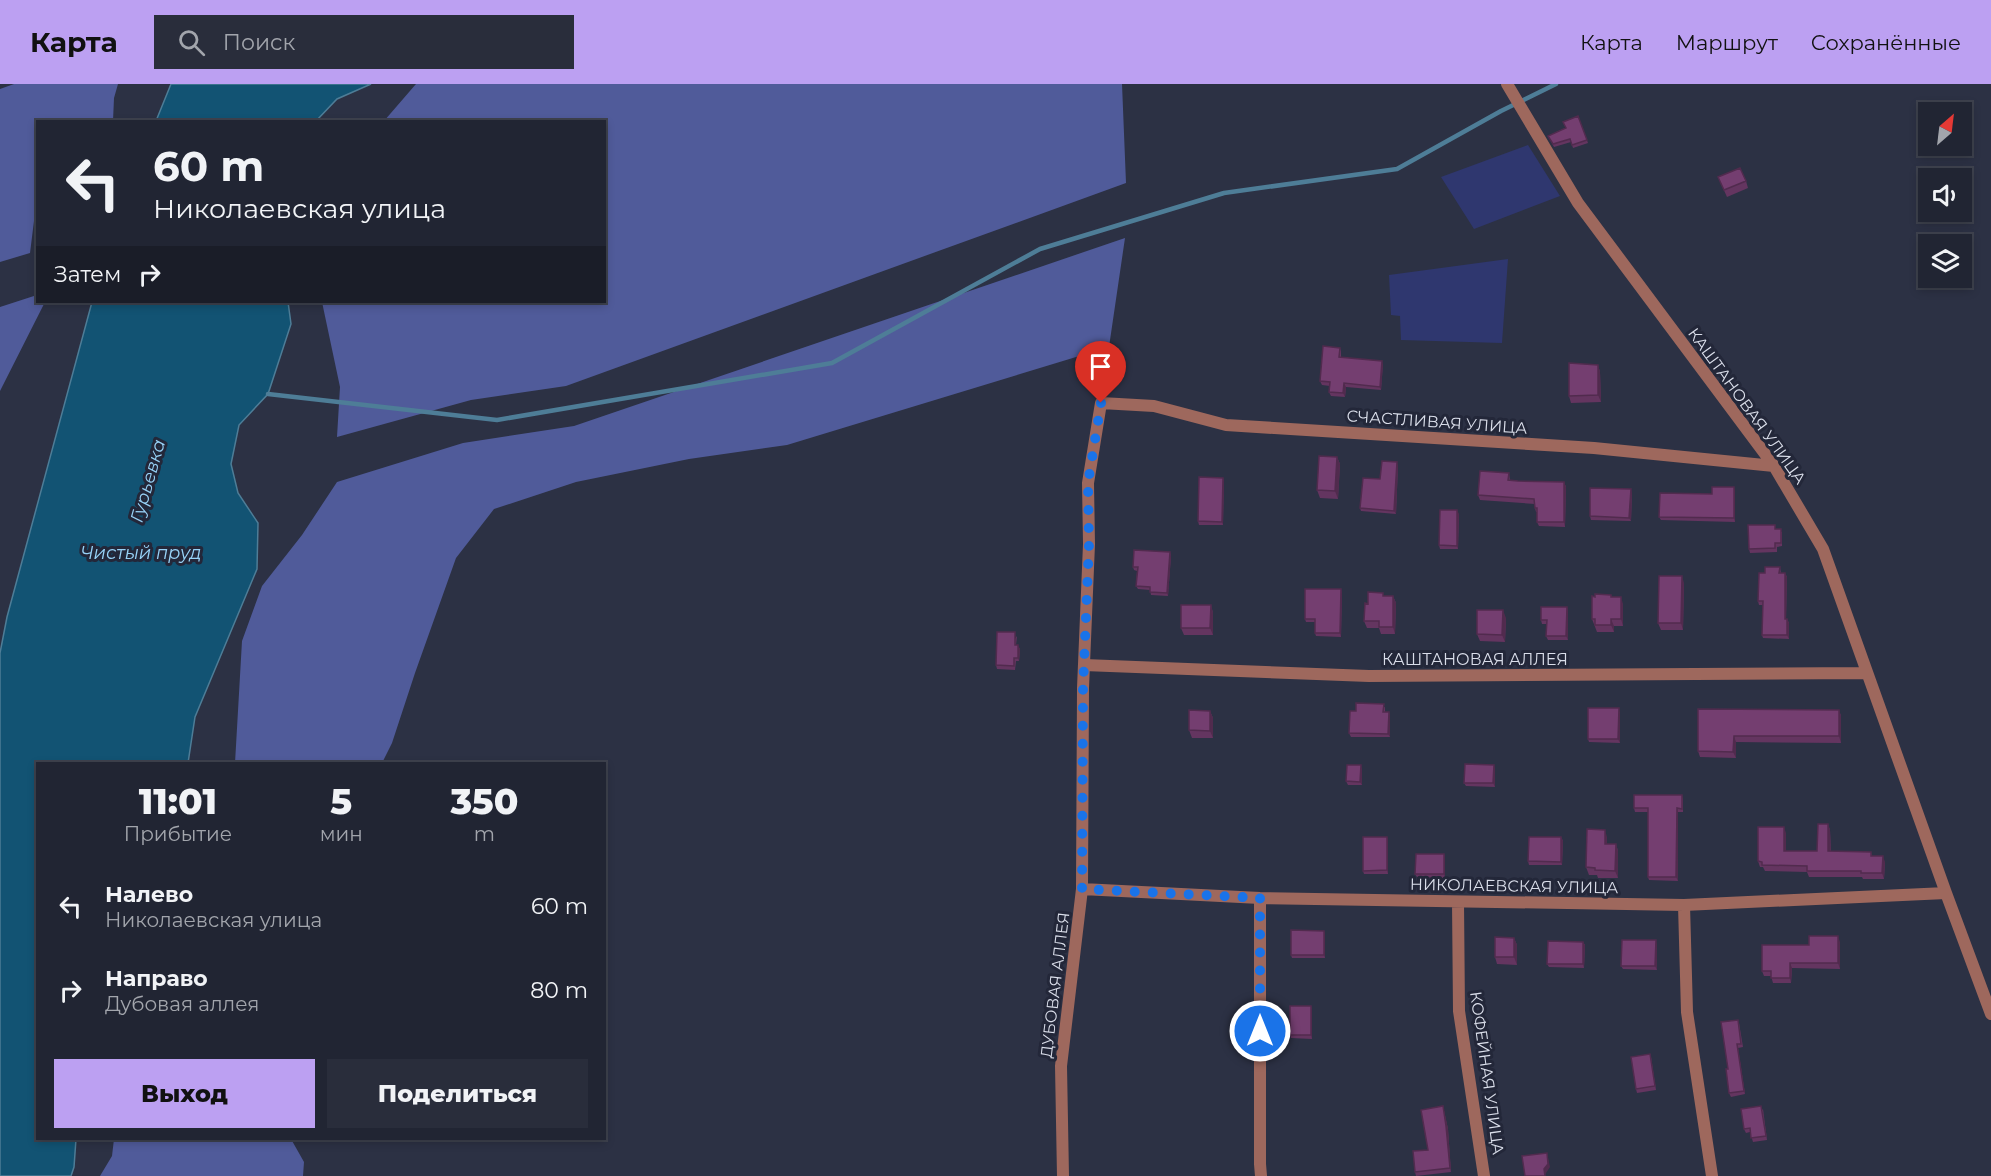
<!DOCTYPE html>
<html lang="ru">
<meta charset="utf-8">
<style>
body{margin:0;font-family:Montserrat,sans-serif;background:#292d3b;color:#f1f3f6;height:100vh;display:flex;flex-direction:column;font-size:22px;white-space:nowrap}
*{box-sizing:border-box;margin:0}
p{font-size:20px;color:#a2a5ac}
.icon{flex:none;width:33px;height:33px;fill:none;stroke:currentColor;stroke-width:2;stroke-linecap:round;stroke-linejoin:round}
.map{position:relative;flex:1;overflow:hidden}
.drawer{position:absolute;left:36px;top:678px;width:570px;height:378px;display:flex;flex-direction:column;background:#212533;border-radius:0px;box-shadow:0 3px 9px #0003,0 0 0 2px #3e424e}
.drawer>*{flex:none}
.hud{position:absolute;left:36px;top:36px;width:570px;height:183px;border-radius:0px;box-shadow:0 3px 9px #0003,0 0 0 2px #3e424e;background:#212533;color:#f1f3f6;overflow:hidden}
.needle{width:39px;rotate:28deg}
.buttons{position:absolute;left:1918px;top:18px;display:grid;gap:12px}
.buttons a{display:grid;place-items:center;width:54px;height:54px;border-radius:0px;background:#212533;box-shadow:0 3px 9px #0003,0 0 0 2px #3e424e;font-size:30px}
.pin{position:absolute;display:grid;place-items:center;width:51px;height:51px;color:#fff;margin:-62px -26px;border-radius:50% 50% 50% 0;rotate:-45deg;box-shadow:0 0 6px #0007}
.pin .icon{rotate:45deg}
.me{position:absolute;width:66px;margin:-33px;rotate:0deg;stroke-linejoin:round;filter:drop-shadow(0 0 4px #0008)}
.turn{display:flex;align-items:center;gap:21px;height:126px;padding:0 18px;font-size:27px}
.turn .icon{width:78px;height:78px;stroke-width:2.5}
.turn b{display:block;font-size:42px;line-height:51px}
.then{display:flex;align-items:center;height:57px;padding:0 18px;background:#0003;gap:12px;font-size:22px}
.eta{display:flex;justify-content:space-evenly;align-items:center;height:102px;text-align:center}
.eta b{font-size:36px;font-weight:800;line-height:42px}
.action{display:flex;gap:12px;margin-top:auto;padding:12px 18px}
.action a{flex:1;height:69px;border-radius:0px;background:#bca0f2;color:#111;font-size:24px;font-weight:800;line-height:69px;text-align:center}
.action a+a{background:#292d3b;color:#f1f3f6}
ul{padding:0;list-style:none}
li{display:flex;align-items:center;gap:18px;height:84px;padding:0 18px}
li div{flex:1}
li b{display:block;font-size:22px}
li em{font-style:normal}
header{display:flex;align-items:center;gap:36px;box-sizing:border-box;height:84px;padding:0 30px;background:#bca0f2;color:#111}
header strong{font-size:28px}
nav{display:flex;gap:33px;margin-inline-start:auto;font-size:21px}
.search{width:420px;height:54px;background:#292d3b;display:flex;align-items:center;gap:15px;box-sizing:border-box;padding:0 21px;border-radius:0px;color:#a2a5ac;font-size:22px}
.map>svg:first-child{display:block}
</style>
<header>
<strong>Карта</strong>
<div class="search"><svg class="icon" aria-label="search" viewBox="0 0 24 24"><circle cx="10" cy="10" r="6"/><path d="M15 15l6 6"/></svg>Поиск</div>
<nav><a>Карта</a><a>Маршрут</a><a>Сохранённые</a></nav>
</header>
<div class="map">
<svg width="1991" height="1092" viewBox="0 0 1991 1092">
<rect width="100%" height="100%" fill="#2c3144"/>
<path fill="#2f376f" d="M1528 61 1560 112 1474 145 1441 93Z
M1508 175 1502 259 1401 256 1400 232 1391 231 1389 191Z"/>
<path fill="#505b9a" d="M14 0H118L114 14 113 37 38 38V105L30 169 0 178V5Z
M416 0H1122L1126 99 566 302 471 316 337 353 340 303 322 218H604V38L384 37Z
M1125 154 1109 263 787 361 689 375 576 398 494 425 456 474 415 589 392 659 382 679H235L242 557 262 502 302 451 337 398 463 359 574 342Z
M37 211 38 218H45L0 307V223Z
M114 1055H291L304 1078 303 1092H100L112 1072Z"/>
<path fill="#125373" stroke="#4e7d97" stroke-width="1.5" d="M171 0H371L337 15 316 37H156Z
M92 218H288L291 240 268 310 239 341 231 380 238 409 258 439 257 485 195 633 188 679 38 680V1054L76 1055 74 1083 71 1092H0V569L7 533Z"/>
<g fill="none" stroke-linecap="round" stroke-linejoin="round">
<path stroke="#4e7d97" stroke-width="4.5" d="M268 310 497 336 832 279 1040 165 1224 109 1397 85 1501 27 1556 0"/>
<path stroke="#9e685d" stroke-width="12" d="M1507 0 1578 119 1774 382 1823 465 1946 809 1991 930
M1084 581 1369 592 1867 589
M1082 805 1260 814 1684 821 1946 809
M1260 814V1080L1261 1092
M1458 818 1459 927 1484 1092
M1684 821 1687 928 1712 1092
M1063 1092 1061 982 1082 805 1083 604 1089 460 1088 399 1101 319 1154 322 1226 341 1594 364 1774 382"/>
</g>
<path fill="#643560" d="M1578 32 1588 59 1573 64 1571 58 1554 63 1548 52 1565 44Z
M1718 93 1746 97 1748 104 1727 113Z
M1340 264 1341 267V273L1383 280 1381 306 1346 303 1345 313 1331 312 1329 308 1330 302 1322 301 1320 297Z
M1598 281 1600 288 1601 318 1571 319 1569 312Z
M1337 373 1340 380 1338 415 1320 414 1317 406Z
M1398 382 1396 430 1361 427 1360 424 1380 395Z
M1509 389 1510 396 1518 397 1564 398 1566 403 1565 443 1539 442 1537 438V428H1536L1535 424V420L1480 416 1478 411Z
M1223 394 1224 397 1223 441H1199L1198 437Z
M1735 407V438L1661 436 1659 433 1712 410Z
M1632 409 1631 437 1591 436 1590 432Z
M1459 430 1458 465H1440L1439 461Z
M1776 445 1782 448V462L1777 463V468L1750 469 1749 465Z
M1170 468 1171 472 1168 512 1151 511 1150 506 1138 505 1136 502 1137 487 1134 486 1133 483Z
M1780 483 1781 489H1785L1787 493 1786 535H1787L1789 539V555L1763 554 1762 551 1763 521H1759L1758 517 1765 489Z
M1684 499 1683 546H1661L1658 539Z
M1341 505 1342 509 1341 553 1316 552 1315 549V538H1306L1305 535Z
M1611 511 1612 513 1623 520V542H1614V548H1597L1592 535Z
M1384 512H1393L1396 519 1395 550H1381L1379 544H1367L1364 537 1368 520Z
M1211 521 1213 529V551H1184L1181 544Z
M1567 523 1568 526V556H1548L1546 552 1547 540H1542L1541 536Z
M1506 534 1505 558 1480 557 1477 550Z
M1017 552 1016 561 1020 565 1019 577H1016L1015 586 997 585 996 581Z
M1385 623V628H1389L1390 631V653H1351L1349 649 1356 627Z
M1698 625 1839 626 1841 632V659L1736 658V674L1700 673 1698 667Z
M1210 627 1213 634V654H1192L1189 646Z
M1620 628V659L1589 658 1588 655Z
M1495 684V703L1466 702 1464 699Z
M1362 685V701H1348L1346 697Z
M1682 711 1683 715V728H1678V797L1649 796 1648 793V728H1635L1634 724Z
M1828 740 1830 746 1831 767 1871 768 1872 772 1885 778 1884 795H1863L1862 793H1809L1807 788 1765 787 1763 783H1760L1758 777 1786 749V767H1817Z
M1387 753 1388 756V790H1364L1363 787Z
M1561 753 1563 757 1562 781H1529L1528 777Z
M1607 753V760H1616L1618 767V794H1598L1597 791H1589L1586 783Z
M1444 770 1445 773V794L1417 793 1415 790Z
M1324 847 1325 851V874H1292L1291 871Z
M1514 854 1517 861V881L1497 880 1495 873Z
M1583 858 1585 861 1584 884 1549 883 1547 880Z
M1840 858V885L1792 884 1791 899H1773L1771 892H1764L1762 887 1809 861Z
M1657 860V886L1623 885 1621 882Z
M1311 922 1312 926V955L1291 954 1290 951Z
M1739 939 1743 963 1738 964 1745 1010 1731 1013 1729 1009 1728 985Z
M1651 973 1656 1006 1637 1009 1636 1005Z
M1443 1022 1448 1045 1451 1088 1416 1092 1415 1088 1428 1066Z
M1763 1025 1767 1056 1753 1058 1750 1048 1746 1049 1744 1045Z"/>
<path fill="#512b4e" d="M1382 277 1383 280 1381 306 1380 303Z
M1598 281 1600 288 1601 318 1598 311Z
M1344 299 1346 303 1345 313 1343 309Z
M1337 373 1340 380 1338 415 1335 407Z
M1397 378 1398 382 1396 430 1394 427Z
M1223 394 1224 397 1223 441 1222 438Z
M1564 398 1566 403 1565 443 1564 438Z
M1734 403 1735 407V438L1734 434Z
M1631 405 1632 409 1631 437 1629 434Z
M1457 426 1459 430 1458 465 1457 462Z
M1170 468 1171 472 1168 512 1167 509Z
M1785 489 1787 493 1786 539 1785 535Z
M1682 492 1684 499 1683 546 1681 539Z
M1341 505 1342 509 1341 553 1340 549Z
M1393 512 1396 519 1395 550 1393 543Z
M1621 513 1623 520V542L1621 535Z
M1211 521 1213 529V551L1210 544Z
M1567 523 1568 526V556L1566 552Z
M1503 526 1506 534 1505 558 1502 551Z
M1611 535 1614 542V548L1611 541Z
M1787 535 1789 539V555L1787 551Z
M1018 561 1020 565 1019 577 1018 574Z
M1619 624 1620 628V659L1618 655Z
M1839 626 1841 632V659L1839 652Z
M1210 627 1213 634V654L1210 647Z
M1389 628 1390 631V653L1388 650Z
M1734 652 1736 658V674L1733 668Z
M1361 681 1362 685V701L1360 698Z
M1494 681 1495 684V703L1493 699Z
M1677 724 1678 728V797L1676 793Z
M1828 740 1830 746 1831 773 1828 767Z
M1784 743 1786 749V773L1784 767Z
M1605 746 1607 753V767L1605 760Z
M1387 753 1388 756V790L1387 786Z
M1561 753 1563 757 1562 781 1561 778Z
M1616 760 1618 767V794L1615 787Z
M1444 770 1445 773V794L1444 790Z
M1883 772 1885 778 1884 795 1882 789Z
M1324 847 1325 851V874L1324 871Z
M1838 852 1840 858V885L1838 879Z
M1514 854 1517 861V881L1514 873Z
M1656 856 1657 860V886L1655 882Z
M1583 858 1585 861 1584 884 1583 880Z
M1790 879 1792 884 1791 899 1790 894Z
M1311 922 1312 926V955L1311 951Z
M1737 960 1738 964 1745 1010 1744 1007Z
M1443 1022 1448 1045 1451 1088 1450 1084Z
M1547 1069 1550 1083 1546 1089 1545 1092 1544 1085Z"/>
<path fill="#743e70" stroke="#512b4e" stroke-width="1.5" d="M1578 32 1587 56 1572 61 1570 55 1553 60 1548 52 1566 44 1563 38Z
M1740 84 1746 97 1724 106 1718 93Z
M1323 262 1340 264 1339 273 1382 277 1380 303 1344 299 1343 309 1329 308 1330 298 1320 297Z
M1569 279 1598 281V311L1569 312Z
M1319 372 1337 373 1335 407 1317 406Z
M1382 377 1397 378 1394 427 1360 424 1363 394 1380 395Z
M1480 387 1509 389 1508 396 1518 397 1564 398V438H1537V424H1535L1534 415 1478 411Z
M1199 393 1223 394 1222 438 1198 437Z
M1712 403H1734V434L1659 433 1660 409 1712 410Z
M1590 404 1631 405 1629 434 1590 432Z
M1440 426H1457V462L1439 461Z
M1748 441H1775V445H1781V459H1775V464L1749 465Z
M1134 466 1170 468 1167 509 1150 508V503L1136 502 1138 483H1133Z
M1765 483H1780L1779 489H1785V535H1787V551H1762L1763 517H1758L1759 489H1765Z
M1659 492H1682L1681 539H1658Z
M1305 505H1341L1340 549H1315V535H1305Z
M1368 508 1383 509V512H1393V543H1379V537H1364L1365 519 1368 520Z
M1595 510 1611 511V513H1621V535H1611V541H1595V535H1592V512L1595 513Z
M1181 521H1211L1210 544H1181Z
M1541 523H1567L1566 552H1546L1547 536H1541Z
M1477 526H1503L1502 551 1477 550Z
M997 548H1015V561H1018V574H1014V582L996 581Z
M1356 619 1384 620 1383 628H1389L1388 650 1349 649 1350 627H1356Z
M1588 624H1619L1618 655H1588Z
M1698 625 1839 626V652H1734L1733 668 1698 667Z
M1189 626 1210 627V647L1189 646Z
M1465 680 1494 681 1493 699H1464Z
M1347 681H1361L1360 698 1346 697Z
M1634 711H1682V725L1677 724 1676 793H1648V724H1634Z
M1818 740H1828V767L1871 768V772H1883L1882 789H1861V787H1807V782L1762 781V778L1758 777V743H1784V767H1817Z
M1587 745 1605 746V760H1616L1615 787 1595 786V784L1586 783Z
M1363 753H1387V786L1363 787Z
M1529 753H1561V778L1528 777Z
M1416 770H1444V790H1415Z
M1291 846 1324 847V871H1291Z
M1809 852H1838V879H1790V894H1771V887H1762V861H1809Z
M1495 853 1514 854V873H1495Z
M1622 856H1656L1655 882H1621Z
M1548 857 1583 858V880H1547Z
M1290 922H1311V951H1290Z
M1738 936 1741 960H1737L1744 1007 1729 1009 1726 985H1728L1721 938Z
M1650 970 1655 1002 1636 1005 1631 973Z
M1443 1022 1446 1042 1450 1084 1415 1088 1413 1067 1428 1066 1421 1026Z
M1761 1022 1766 1052 1751 1054 1750 1044 1744 1045 1741 1025Z
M1547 1069 1548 1080 1544 1085 1545 1092H1525L1522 1072Z"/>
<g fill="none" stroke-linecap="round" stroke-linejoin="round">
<path stroke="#1a73e8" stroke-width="10" stroke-dasharray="0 18" d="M1101 319 1088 399 1089 460 1083 604 1082 805 1260 814V947"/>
</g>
<g text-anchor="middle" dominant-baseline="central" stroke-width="6" stroke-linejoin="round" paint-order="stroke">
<g font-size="16" fill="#dadeea" stroke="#232739">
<text transform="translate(1747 322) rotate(54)">КАШТАНОВАЯ УЛИЦА</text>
<text transform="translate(1437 338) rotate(4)">СЧАСТЛИВАЯ УЛИЦА</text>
<text x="1475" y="575">КАШТАНОВАЯ АЛЛЕЯ</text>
<text transform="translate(1514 802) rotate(1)">НИКОЛАЕВСКАЯ УЛИЦА</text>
<text transform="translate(1055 901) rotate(-83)">ДУБОВАЯ АЛЛЕЯ</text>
<text transform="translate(1487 989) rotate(82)">КОФЕЙНАЯ УЛИЦА</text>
</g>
<g font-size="18" font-style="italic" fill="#97d2f7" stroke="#232739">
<text transform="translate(148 397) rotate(-74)">Гурьевка</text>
<text x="141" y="469">Чистый пруд</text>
</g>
</g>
</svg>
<div class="buttons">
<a><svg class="needle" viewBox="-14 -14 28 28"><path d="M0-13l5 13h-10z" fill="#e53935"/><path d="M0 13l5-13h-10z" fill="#a2a5ac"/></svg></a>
<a><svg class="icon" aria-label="sound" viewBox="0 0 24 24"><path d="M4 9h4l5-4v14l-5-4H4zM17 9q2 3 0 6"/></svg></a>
<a><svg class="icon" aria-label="layers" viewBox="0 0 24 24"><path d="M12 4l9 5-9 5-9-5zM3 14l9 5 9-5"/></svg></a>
</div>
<div class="pin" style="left:1101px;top:319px;background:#d93025"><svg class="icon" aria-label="arrive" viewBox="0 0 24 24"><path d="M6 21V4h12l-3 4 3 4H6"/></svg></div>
<svg class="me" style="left:1260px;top:947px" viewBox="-20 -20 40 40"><circle r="17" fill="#1a73e8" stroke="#fff" stroke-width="3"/><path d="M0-11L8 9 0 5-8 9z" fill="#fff"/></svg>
<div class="hud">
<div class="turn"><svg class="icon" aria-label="left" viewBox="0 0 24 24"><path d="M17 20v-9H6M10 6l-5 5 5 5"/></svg><div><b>60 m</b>Николаевская улица</div></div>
<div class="then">Затем<svg class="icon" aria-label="right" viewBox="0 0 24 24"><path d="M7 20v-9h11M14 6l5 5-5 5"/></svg></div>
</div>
<section class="drawer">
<div class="eta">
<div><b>11:01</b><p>Прибытие</p></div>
<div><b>5</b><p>мин</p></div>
<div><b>350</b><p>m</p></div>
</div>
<ul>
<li><svg class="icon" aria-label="left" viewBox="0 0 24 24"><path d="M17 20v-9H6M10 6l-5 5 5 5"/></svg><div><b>Налево</b><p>Николаевская улица</p></div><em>60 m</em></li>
<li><svg class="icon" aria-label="right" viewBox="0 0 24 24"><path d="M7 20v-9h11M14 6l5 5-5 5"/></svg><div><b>Направо</b><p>Дубовая аллея</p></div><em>80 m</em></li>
</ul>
<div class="action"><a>Выход</a><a>Поделиться</a></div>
</section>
</div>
